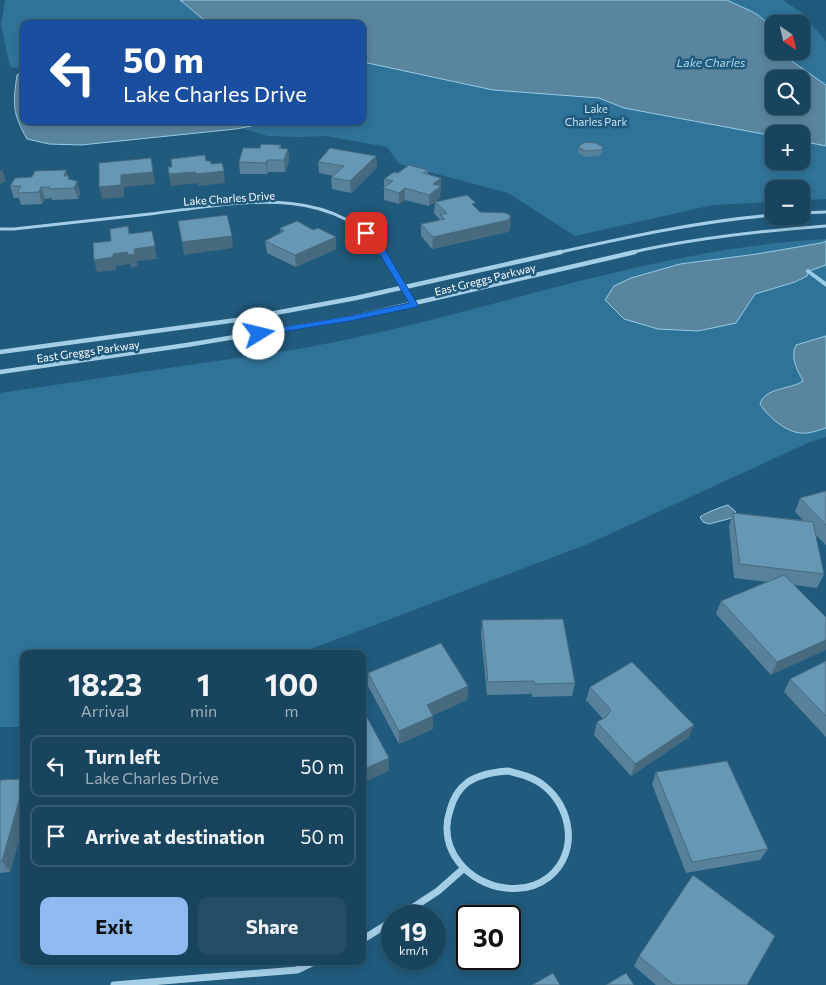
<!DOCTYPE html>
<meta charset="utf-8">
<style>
body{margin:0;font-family:Commissioner,sans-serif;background:#254e66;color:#f1f3f6;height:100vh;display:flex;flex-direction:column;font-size:19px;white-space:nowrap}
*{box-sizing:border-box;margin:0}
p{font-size:16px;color:#9fb0bc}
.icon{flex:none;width:28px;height:28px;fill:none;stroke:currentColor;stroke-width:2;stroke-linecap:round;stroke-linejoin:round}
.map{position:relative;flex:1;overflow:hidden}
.panel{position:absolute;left:20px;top:650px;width:346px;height:315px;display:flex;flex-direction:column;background:#18445d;border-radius:10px;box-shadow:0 2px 8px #0003,0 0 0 1px #365c72}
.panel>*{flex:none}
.hud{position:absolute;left:20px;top:20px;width:346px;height:105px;border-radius:10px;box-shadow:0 2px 8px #0003,0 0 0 1px #365c72;background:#1a4fa0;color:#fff;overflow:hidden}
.needle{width:32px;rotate:146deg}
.buttons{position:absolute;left:765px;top:15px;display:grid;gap:10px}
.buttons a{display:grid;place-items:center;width:45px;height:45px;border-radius:10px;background:#18445d;box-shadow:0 2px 8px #0003,0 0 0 1px #365c72;font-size:25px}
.speed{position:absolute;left:381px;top:905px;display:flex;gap:10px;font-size:25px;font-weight:700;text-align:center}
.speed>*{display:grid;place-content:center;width:65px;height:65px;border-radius:50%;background:#18445d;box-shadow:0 2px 8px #0003,0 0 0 1px #365c72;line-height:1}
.speed small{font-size:12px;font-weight:400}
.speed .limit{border:2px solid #111;border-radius:8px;background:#fff;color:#111}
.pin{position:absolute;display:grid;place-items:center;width:42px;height:42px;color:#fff;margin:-21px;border-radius:10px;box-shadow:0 2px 8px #0006}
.me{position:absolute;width:55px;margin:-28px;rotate:81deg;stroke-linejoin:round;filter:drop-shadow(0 0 4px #0008)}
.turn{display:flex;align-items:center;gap:18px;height:105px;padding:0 20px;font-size:22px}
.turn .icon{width:65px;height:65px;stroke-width:2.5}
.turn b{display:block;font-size:35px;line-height:42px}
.eta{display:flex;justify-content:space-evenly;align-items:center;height:85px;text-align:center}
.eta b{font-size:30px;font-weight:700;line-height:35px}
.action{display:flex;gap:10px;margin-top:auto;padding:10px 20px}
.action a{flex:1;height:58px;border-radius:10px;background:#90b9f0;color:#111;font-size:20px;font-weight:700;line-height:58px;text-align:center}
.action a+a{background:#254e66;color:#f1f3f6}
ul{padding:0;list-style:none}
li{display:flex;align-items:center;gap:15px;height:62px;margin:0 10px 8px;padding:0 10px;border:2px solid #365c72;border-radius:10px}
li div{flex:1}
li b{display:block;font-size:19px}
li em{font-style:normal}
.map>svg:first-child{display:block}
</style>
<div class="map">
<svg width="826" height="985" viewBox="0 0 826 985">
<rect width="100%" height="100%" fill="#205a7c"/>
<path fill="#307398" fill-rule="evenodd" d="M5 0H783L802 13 826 41V199L801 200V189H774V202L713 205 575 236 508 193 399 164 387 147 326 136 299 137 268 136 215 121H362V24H24V70L10 67 1 25ZM774 24H801V51H774ZM774 79H801V106H774ZM774 134H801V161H774Z
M826 239V437L810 442 588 544 298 654H24V727H0V393C70 383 139 372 209 362 244 357 279 353 314 346 485 314 651 248 826 239Z"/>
<path fill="#5a859e" stroke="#96cce8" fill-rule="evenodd" d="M180 0H727C755 14 774 15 774 51H781L783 55 826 85V146L801 141V134H774V136L624 108 599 98 493 90 363 62 362 24H209ZM774 79H801V106H774Z
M24 70V121H239L251 126 236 129 81 145 49 144 27 139C12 113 13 104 17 75Z
M826 241V265L809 271 807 276 795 282 755 294 736 323 698 331 658 329 624 319 605 300 614 286 631 278 680 264 757 254 821 243Z
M826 336V428C819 430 809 434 802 433 787 433 768 417 760 404 765 387 790 390 803 381 797 369 790 358 796 345Z
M728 505 736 512 732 518 709 524 703 522 700 517C703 514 723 506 728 505Z"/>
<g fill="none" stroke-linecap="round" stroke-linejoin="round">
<path fill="#96cce8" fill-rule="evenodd" d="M808 269 826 282V287L806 272V270Z"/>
<path stroke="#a3cee6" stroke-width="3" d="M801 213 826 212
M0 229H14C59 224 105 219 150 214 226 205 331 179 384 253
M556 253C628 237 700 221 774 215
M629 253C694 238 760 231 826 226"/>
<path stroke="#a3cee6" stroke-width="4.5" d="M383 252 414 305
M0 352 237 320 356 298 561 252
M0 372 187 345 350 318 635 252"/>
<path stroke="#a3cee6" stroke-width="7" d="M508 771C520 774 533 777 543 785 572 807 579 853 549 877 536 887 521 890 506 888 468 884 437 849 450 810 453 799 458 789 468 782 480 774 494 772 508 771Z
M400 916 438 891 463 869
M362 940 392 921
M114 985 297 970 316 961"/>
</g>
<path fill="#58829b" d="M281 145V149H288L289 160 285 172H268V174H240L239 162 260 148Z
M579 146 603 147 602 152 600 156 586 157 580 154 578 151Z
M318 162 377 167 351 193 332 189 331 178 334 176 319 173Z
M66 170 68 176H69L70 179 77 181 80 193 78 199 52 200V198L45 199 42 204 21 205 19 198H14L10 186 32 177Z
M428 170V174L441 178 440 198 435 201 476 208 480 212 510 229 507 232 432 249 421 236V224L440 220 434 213 435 202 429 206 405 200 399 204 384 200V179L398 173Z
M280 228 313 230 336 237V249L296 267 267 253 265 241 281 233Z
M826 491V545L815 534 824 574 817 588 794 585 826 617 771 675 716 614 721 601 768 582 734 578 729 526 733 513 803 520 795 512 800 498Z
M482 620 575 683 572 696 532 697V694L487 695 481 634Z
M826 661V737L784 692 790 679Z
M368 673 468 686 467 700 433 715V729L399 744 368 686Z
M590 687 689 737 631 776 594 735 597 722 603 719 586 700Z
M656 772 768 849 760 860 686 873 652 784Z
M24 779V823L10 872 0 873V780Z
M639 956 747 985H656L634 966Z"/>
<path fill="#476a7e" d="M288 149 289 160 285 172 284 160Z
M376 156 377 167 351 193 350 181Z
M151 158 155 184 124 187V197L102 199 99 187Z
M267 160 268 172V174L266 163Z
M2 169 6 181 0 184V171Z
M66 170 69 178V176L73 188 64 176Z
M224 171 225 183 198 186 197 183 171 186 169 174 195 172Z
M441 178 440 198 429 206V195L433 184Z
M77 181 80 193 78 199 74 188Z
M41 187 45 199 42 204 39 192Z
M405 188V200L399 204V193Z
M511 216 510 229 507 232 432 249 433 237Z
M152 231 157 259 137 261 138 266 131 268 130 264 116 266V270L97 272 94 260 113 254 127 252 134 249Z
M232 236 233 248 184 255 182 242Z
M336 237V249L296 267 295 255Z
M826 640V650L771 675 777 662Z
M468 686 467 700 426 718 427 705Z
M433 716V729L399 744V731Z
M694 725 689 737 631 776 635 764Z
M389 758V771L362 783V770Z
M24 783V823L10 872 2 861Z"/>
<path fill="#6697b4" stroke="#476a7e" d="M585 142 596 143 603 147 601 150 587 151 580 149 579 146Z
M261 144 281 145 279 148 288 149 284 160H267L266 163 239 162 243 148H260Z
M330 148 376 156 350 181 331 178 344 166 318 162Z
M205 155 206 161H211V164L222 163 224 171 196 174 195 172 169 174 168 167H172L171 159Z
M151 158 153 172 121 175V185L99 187V163Z
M409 165 428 170 423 173 441 178 433 184 441 186 429 195 405 188 399 193 383 188 393 181 384 179 394 172 398 173Z
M66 170 64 176H69L68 179 77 181 74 188 49 189 50 187H41L39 192 17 193 21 186H10L15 178 32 177 35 171Z
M467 195 476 203 472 204 480 212 506 213 511 216 508 220 433 237 421 224 445 219 440 215 447 213 435 202Z
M227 215 232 236 182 242 178 221Z
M297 221 313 230 318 228 336 237 295 255 265 241 284 231 280 228Z
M128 226 129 234 152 231 155 246 134 249 135 254 128 255 127 252 113 254V257L94 260 93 243 111 241 110 229Z
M826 491V525L800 498Z
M733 513 813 522 824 574 740 564Z
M784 575 826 617V640L777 662 721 601Z
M563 619 575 683 535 684 534 681 488 682 482 620Z
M441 643 468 686 427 705 433 716 399 731 368 673Z
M826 661V716L790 679Z
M632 662 694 725 635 764 597 722 606 717 611 710 590 687Z
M362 708 389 758 362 770Z
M727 761 768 849 692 862 656 772Z
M24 779V783L2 861H0V780Z
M693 875 775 936 747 985H674L639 956Z
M553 973 560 985H532Z
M626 973 634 985H606Z"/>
<path fill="#1a73e8" stroke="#114b97" d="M366 231 379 240 418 305 417 307 350 321 256 336V332L259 331 350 316 409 303 373 243 362 233Z"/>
<g text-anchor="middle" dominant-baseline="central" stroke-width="5" stroke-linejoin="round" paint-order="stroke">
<g font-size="11" fill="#c6e4f5" stroke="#205a7c">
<text x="596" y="108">Lake<tspan x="596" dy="13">Charles Park</tspan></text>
</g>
<g font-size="11" fill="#fff" stroke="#205a7c">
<text transform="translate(229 198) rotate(-4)">Lake Charles Drive</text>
<text transform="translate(485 279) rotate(-14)">East Greggs Parkway</text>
<text transform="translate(88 351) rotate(-8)">East Greggs Parkway</text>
</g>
<g font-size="12" font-style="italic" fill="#aed8ee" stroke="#205a7c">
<text x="711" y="62">Lake Charles</text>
</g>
</g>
</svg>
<div class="buttons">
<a><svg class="needle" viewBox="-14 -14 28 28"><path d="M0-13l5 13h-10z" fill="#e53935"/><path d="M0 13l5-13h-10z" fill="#9fb0bc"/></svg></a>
<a><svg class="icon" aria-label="search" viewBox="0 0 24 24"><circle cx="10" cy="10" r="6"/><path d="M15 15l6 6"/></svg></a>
<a>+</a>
<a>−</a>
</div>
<div class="speed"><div>19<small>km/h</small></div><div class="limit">30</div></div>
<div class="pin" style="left:366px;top:233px;background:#d93025"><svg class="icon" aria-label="arrive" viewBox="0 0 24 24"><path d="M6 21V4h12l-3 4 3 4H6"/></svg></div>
<svg class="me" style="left:259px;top:334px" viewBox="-20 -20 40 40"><circle r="19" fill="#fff"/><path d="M0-13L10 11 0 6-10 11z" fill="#1a73e8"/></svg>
<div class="hud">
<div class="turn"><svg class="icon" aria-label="left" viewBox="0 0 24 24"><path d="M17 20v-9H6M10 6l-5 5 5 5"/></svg><div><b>50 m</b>Lake Charles Drive</div></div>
</div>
<section class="panel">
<div class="eta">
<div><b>18:23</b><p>Arrival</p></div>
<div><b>1</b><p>min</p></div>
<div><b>100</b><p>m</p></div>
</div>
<ul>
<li><svg class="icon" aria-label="left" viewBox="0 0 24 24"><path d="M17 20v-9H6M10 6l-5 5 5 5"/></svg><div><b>Turn left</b><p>Lake Charles Drive</p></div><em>50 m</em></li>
<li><svg class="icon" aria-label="arrive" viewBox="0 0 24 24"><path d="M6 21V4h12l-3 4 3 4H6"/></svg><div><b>Arrive at destination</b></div><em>50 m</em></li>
</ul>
<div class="action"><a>Exit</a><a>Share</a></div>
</section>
</div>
